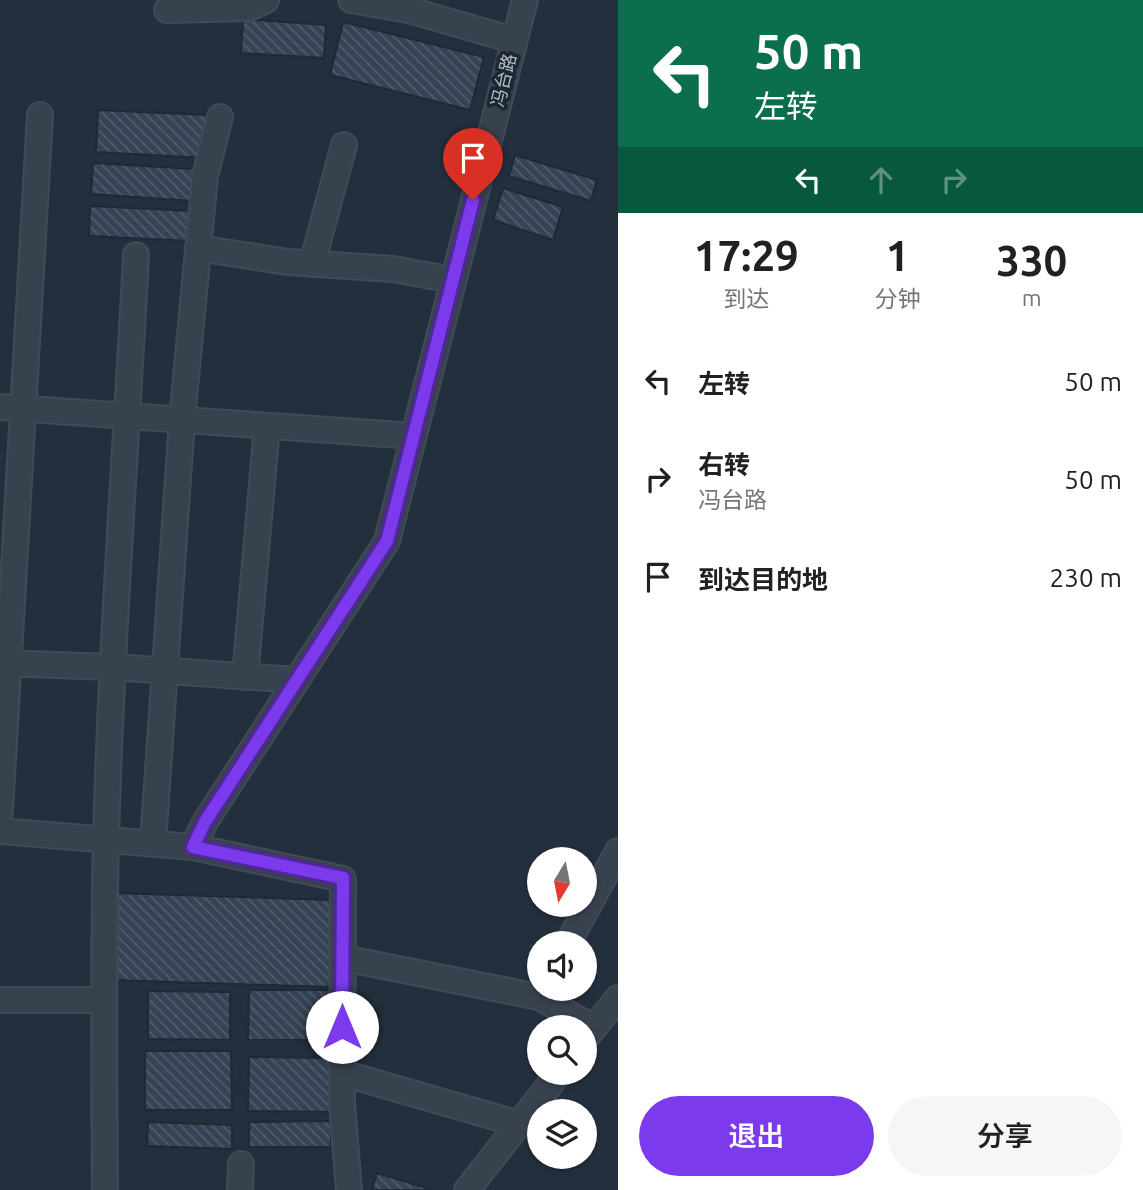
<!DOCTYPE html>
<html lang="zh">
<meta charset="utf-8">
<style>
body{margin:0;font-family:Ubuntu,"Noto Sans SC",sans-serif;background:#f6f6f6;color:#202124;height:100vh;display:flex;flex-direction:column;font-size:26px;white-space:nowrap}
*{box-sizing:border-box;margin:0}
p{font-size:23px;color:#757577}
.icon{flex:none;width:38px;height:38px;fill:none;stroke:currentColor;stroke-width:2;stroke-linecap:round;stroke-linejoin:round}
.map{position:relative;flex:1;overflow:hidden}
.details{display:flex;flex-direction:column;background:#fff;width:525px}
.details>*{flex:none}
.hud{background:#0b6e4f;color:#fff;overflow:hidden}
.needle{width:46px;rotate:190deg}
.controls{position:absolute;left:527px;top:847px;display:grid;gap:14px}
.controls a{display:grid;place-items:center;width:70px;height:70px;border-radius:50%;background:#fff;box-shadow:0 2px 5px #0004;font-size:35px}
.pin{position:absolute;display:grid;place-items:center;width:60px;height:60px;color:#fff;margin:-72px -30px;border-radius:50% 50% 50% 0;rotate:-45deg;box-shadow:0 0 7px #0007}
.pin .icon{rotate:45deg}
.me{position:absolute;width:77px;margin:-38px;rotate:0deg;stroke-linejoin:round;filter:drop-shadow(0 0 5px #0008)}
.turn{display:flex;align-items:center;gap:24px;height:147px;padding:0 21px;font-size:32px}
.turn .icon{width:91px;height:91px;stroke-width:2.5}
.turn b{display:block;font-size:49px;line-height:60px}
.lanes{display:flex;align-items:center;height:66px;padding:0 21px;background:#0003;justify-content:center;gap:35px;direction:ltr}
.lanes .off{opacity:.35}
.eta{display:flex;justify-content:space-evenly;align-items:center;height:119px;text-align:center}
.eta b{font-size:42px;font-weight:600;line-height:49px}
.button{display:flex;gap:14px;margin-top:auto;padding:14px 21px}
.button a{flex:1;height:80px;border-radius:42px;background:#7c3aed;color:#fff;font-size:28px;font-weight:600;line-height:80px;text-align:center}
.button a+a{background:#f6f6f6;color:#202124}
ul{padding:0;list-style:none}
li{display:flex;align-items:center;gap:21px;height:98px;padding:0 21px}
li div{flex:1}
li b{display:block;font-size:26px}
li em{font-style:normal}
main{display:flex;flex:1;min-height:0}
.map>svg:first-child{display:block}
</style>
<main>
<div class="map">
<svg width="618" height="1190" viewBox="0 0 618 1190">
<defs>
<pattern id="building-back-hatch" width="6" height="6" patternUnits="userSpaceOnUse" patternTransform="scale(1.75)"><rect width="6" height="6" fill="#364354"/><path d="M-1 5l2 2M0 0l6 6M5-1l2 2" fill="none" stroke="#515c6b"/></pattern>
</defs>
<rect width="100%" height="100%" fill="#242f3e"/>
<path fill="url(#building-back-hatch)" stroke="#1f2835" stroke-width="2" d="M243 19 326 25 324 58 241 53Z
M343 22 484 57 470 110 330 75Z
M98 110 207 115 205 158 96 152Z
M515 155 597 180 591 201 509 176Z
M93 163 195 169 193 201 91 194Z
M503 188 563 207 553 240 493 220Z
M90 206 192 211 190 241 89 236Z
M114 893 332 900 330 987 111 980Z
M249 990H332V1040H248Z
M148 991 230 992V1040L148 1039Z
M145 1051H231L232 1110H145Z
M249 1057 332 1058 331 1112 248 1111Z
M331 1121V1147H249V1122Z
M148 1122 232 1125V1149L147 1146Z
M377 1173 433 1190H375L372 1189Z"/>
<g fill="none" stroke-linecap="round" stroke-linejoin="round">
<defs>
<path id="minor" d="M351 0 409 10 513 40
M167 10 249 8 266 0
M198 248 288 262 393 269 453 280
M312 264 344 145
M0 407 414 436
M0 663 113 667 297 680
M245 677 267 426
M0 811 40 115
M0 831 193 847 343 879 342 1104 349 1190
M153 843 182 420 205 176 220 117
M193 847 205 822 387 541 525 0
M568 943 618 851
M343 958 539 997 594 1028
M0 1000H102
M584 1040 618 998
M342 1073 519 1124
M105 1190C104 1074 103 958 106 841 111 646 126 451 136 255
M240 1190 241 1164
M467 1190 559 1073"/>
</defs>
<use href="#minor" stroke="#414a57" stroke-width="28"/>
<use href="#minor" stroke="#38414e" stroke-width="24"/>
</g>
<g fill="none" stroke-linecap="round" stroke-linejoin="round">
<defs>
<path id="route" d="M342 1027 343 878 193 847 205 822 387 541 473 200"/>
</defs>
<use href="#route" stroke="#51269a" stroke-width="18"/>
<use href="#route" stroke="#7c3aed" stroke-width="12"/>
</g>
<g text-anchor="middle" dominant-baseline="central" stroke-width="7" stroke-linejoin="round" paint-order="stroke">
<g font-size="18" fill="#b4bcc9" stroke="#1d2633">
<text transform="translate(503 80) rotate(-76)">冯台路</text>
</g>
</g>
</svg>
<div class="controls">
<a><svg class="needle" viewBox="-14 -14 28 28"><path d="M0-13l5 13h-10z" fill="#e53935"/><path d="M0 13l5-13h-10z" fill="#757577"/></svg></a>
<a><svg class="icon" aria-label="sound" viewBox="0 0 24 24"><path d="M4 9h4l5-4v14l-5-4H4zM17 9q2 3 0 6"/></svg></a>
<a><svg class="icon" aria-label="search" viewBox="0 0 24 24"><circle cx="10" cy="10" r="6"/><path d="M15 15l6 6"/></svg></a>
<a><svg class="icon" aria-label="layers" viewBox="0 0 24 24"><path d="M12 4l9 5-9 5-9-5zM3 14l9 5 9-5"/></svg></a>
</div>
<div class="pin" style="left:473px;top:200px;background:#d93025"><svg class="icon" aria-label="arrive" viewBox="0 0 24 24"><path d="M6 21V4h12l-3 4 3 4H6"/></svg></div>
<svg class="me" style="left:342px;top:1027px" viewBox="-20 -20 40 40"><circle r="19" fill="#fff"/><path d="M0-13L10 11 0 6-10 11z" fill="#7c3aed"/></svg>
</div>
<section class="details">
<div class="hud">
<div class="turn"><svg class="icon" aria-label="left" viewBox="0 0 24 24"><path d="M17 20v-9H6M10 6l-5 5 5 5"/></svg><div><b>50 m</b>左转</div></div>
<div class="lanes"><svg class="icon" aria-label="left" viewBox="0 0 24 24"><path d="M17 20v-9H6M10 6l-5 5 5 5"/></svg><svg class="icon off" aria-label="ahead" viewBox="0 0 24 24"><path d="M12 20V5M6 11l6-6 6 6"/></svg><svg class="icon off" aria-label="right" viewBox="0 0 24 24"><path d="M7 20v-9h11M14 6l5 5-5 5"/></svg></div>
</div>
<div class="eta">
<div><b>17:29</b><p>到达</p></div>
<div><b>1</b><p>分钟</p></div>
<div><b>330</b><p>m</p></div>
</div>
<ul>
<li><svg class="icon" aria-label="left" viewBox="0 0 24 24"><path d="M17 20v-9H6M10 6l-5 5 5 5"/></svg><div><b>左转</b></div><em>50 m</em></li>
<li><svg class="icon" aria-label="right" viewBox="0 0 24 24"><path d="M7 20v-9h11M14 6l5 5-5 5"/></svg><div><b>右转</b><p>冯台路</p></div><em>50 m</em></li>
<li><svg class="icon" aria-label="arrive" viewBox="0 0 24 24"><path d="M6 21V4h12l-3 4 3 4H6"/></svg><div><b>到达目的地</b></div><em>230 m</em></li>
</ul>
<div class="button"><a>退出</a><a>分享</a></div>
</section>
</main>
